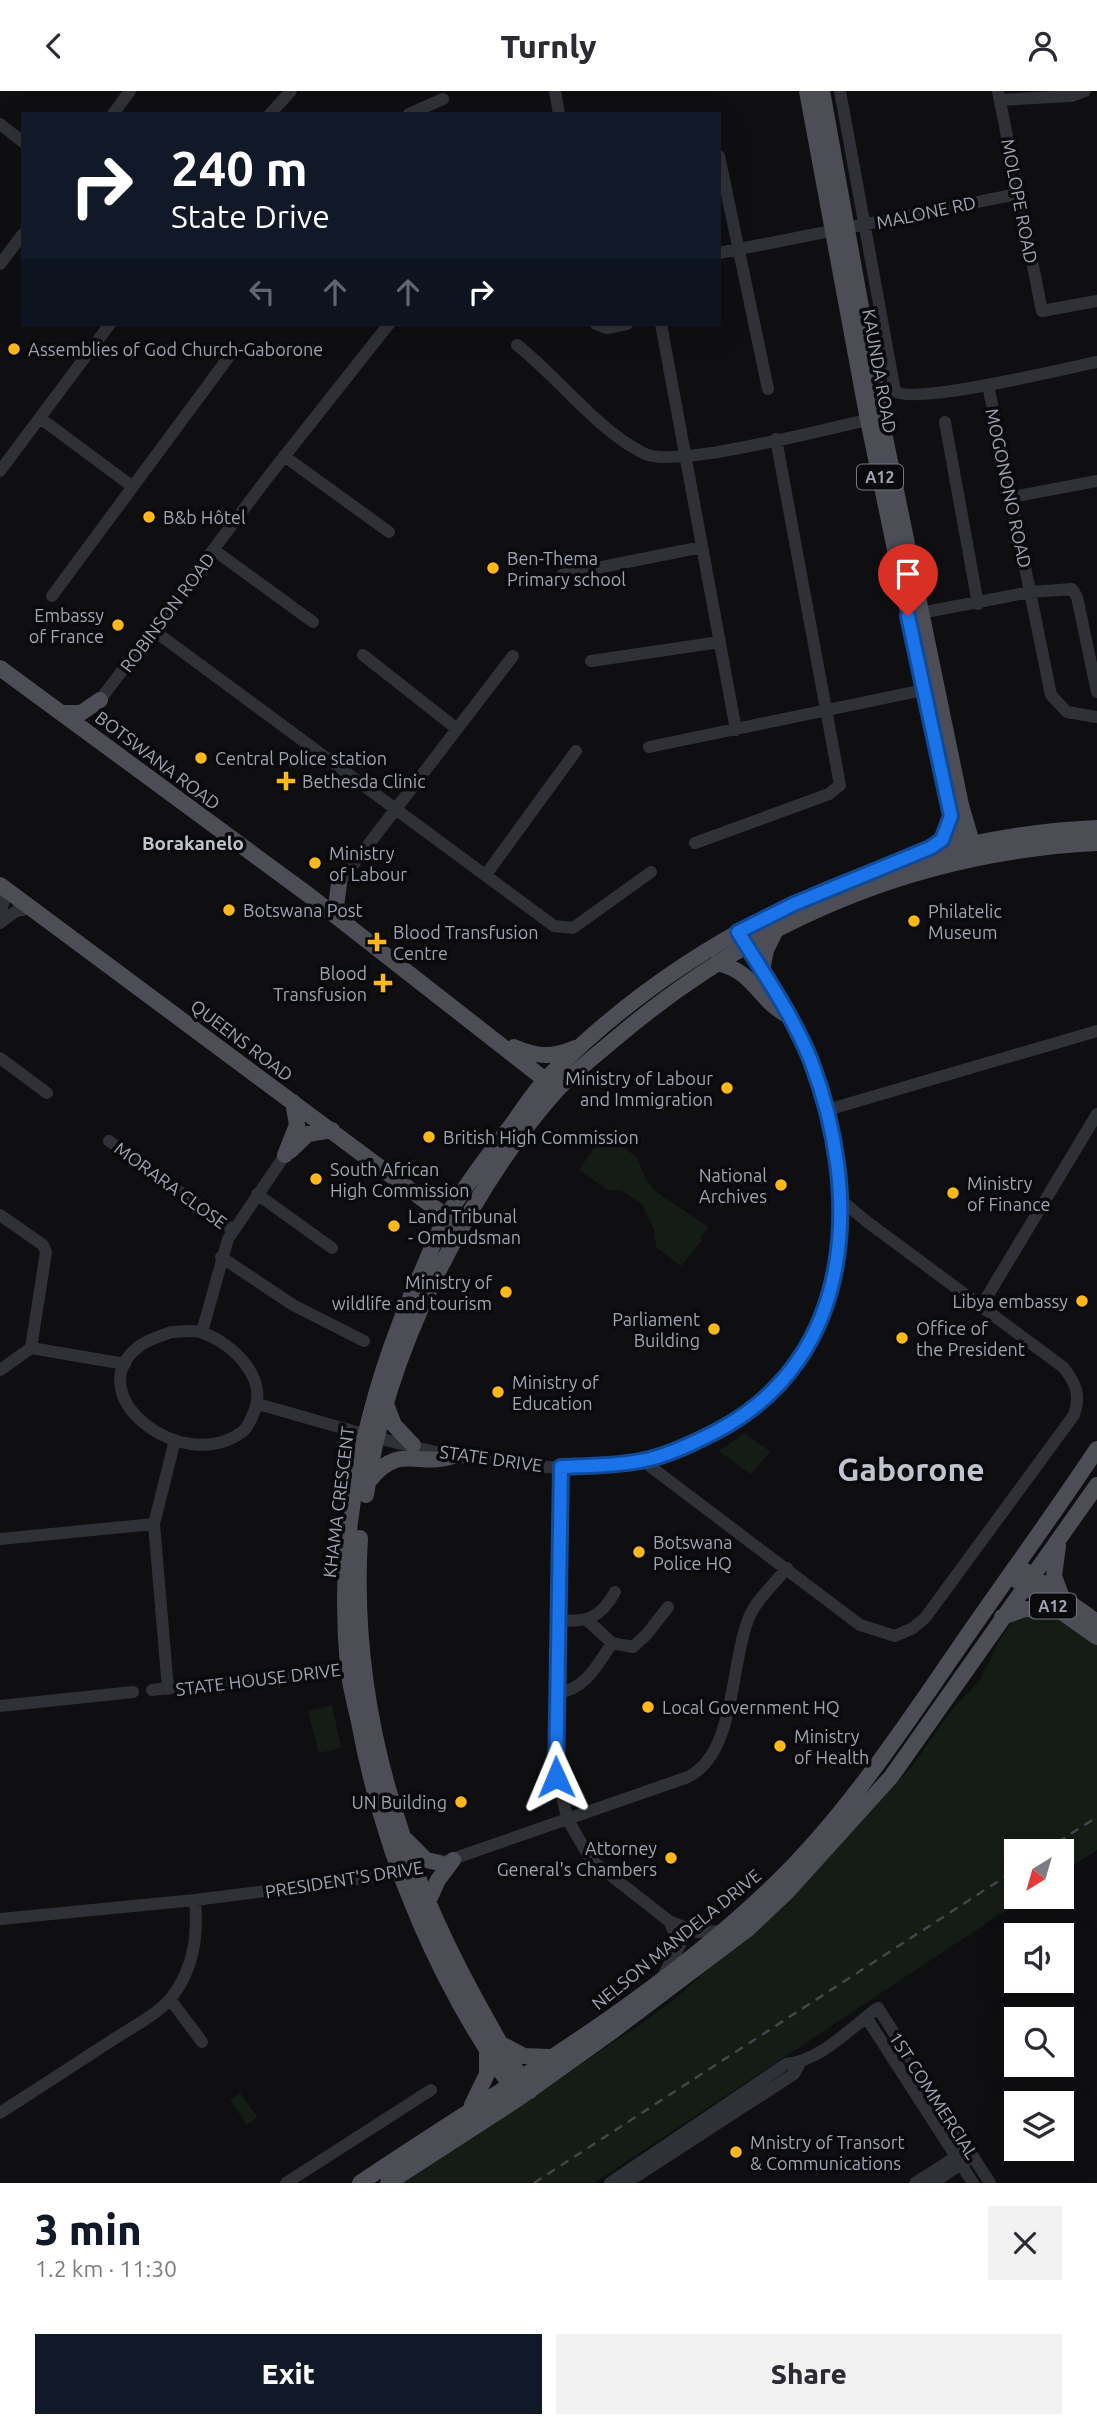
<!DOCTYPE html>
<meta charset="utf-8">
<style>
body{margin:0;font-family:Ubuntu,sans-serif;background:#f2f2f3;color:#2b2b33;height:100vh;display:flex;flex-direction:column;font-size:26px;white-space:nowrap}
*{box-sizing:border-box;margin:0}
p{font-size:23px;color:#7c7c81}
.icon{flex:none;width:38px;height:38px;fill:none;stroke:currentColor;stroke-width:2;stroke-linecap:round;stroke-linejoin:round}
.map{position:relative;height:2092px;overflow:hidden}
.details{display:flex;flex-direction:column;background:#fff;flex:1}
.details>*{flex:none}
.banner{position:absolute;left:21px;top:21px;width:700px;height:214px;border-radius:0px;box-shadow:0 7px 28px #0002;background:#111827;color:#fff;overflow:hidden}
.needle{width:46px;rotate:217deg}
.controls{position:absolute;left:1004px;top:1748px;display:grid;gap:14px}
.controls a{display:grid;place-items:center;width:70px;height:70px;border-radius:0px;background:#fff;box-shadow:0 7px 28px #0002;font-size:35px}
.pin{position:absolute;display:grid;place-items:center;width:60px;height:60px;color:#fff;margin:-72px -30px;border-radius:50% 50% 50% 0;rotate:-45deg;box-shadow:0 0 7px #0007}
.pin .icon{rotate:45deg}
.me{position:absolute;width:77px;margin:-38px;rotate:359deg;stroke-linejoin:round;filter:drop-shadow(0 0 5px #0008)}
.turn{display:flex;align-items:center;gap:24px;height:147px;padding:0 35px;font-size:32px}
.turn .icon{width:91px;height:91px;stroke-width:2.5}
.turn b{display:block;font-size:49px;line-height:60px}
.lanes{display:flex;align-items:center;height:66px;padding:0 35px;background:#0003;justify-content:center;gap:35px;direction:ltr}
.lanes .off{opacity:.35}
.round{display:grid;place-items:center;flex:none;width:74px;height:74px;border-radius:0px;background:#f2f2f3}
.head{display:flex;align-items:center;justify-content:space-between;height:119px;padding:0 35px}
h1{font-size:42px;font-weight:800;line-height:52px;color:#111827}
.action{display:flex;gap:14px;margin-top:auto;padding:14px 35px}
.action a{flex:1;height:80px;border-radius:0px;background:#111827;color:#fff;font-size:28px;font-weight:800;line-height:80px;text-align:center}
.action a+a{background:#f2f2f3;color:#2b2b33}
header{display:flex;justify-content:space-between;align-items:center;height:91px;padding:0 35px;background:#fff;font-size:32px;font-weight:800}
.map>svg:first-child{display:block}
</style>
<header><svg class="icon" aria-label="back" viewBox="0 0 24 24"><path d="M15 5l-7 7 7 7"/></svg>Turnly<svg class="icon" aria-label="person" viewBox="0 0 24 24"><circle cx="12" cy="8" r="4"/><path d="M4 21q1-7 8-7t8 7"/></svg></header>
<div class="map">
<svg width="1097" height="2092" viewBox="0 0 1097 2092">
<rect width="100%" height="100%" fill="#0f0f11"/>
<path fill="#151c16" d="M605 1041 637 1067 647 1090 655 1100 708 1136 700 1147 702 1149 681 1175 656 1156 654 1138 642 1113 621 1099H608L579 1079Z
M745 1342 771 1361 750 1383 719 1360Z
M1053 1523 1097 1551V1759L1062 1782V1760H1017V1806H1026L594 2092H402L644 1931 676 1907 813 1783 913 1674 953 1617 980 1589 997 1553 1016 1525Z
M332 1614 341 1657 319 1662 308 1620Z
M240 2002 257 2026 247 2034 230 2009Z"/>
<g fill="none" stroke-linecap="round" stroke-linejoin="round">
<path stroke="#303136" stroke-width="12" d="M555 0 559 23
M840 0 895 300C912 315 1067 277 1097 271
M998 0 1042 220 1097 210
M1000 9 1072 5 1085 0
M113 23 130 0
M270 23 291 0
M409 23 443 8
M0 33 23 51
M719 65 768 298
M719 162 1018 103
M0 173 23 143
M596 233 607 237 627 233
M661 233 736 639
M517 254C559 287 595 337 643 362 673 379 827 337 868 329
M988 294 1051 604 1067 621 1097 626
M40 327 133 396
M945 331 978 513
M284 365 389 441
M0 380 110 233
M1012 406 1097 390
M214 459 313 531
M562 484 702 456
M52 505 228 267
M915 523 1030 501 1072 498 1077 506 1097 601
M153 539 554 835 573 837 651 781
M363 564 457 638
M591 570 720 551
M100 609 268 386 389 233
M649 656 933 597
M695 752 829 703 840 694 776 348
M487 782 576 660
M339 792 513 565
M0 823 4 810 0 794
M0 832 16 820 31 817
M0 967 47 1002
M827 1019 1097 940
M109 1050 233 1139
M257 1103 332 1157
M0 1124 43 1154 46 1161 31 1257
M221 1166 293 1214 364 1250
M982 1214 1097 1023
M171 1241C180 1241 194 1238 203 1242 234 1253 270 1289 253 1323 251 1329 247 1337 242 1341 181 1386 75 1301 141 1254 149 1248 162 1245 171 1241Z
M202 1241 228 1148 285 1064
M31 1257 125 1273
M0 1279 31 1257
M258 1313C380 1347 512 1394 641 1370 667 1365 696 1352 719 1339 841 1273 858 1141 826 1017 810 955 776 901 742 847
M643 1370 860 1534 895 1545 913 1537 925 1527 1074 1324C1081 1304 1076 1292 1063 1276L866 1130 840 1108
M561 1376 554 1675 568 1729 591 1769 669 1830 697 1841 722 1840
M0 1448 154 1433
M558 1529C586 1532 601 1527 615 1501
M587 1529 612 1552
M168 1598 154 1433 175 1349
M152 1599 357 1576
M556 1602C584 1600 597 1575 612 1552L633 1556 647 1543 668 1516
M0 1615 133 1601
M444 1771 688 1686C736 1662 730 1574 748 1529 755 1510 774 1493 787 1477
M0 1828 195 1809 406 1782
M663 1885 680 1854 669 1830
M170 1908 202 1951
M866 1926 973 2092
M0 2022C38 1997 76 1973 114 1948 132 1936 157 1924 171 1907 194 1878 198 1845 195 1809
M286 2092 431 1999
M610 2092 786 1973C821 1970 851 1936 878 1917L990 2092
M626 2092 794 1983 800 1972
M915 2092 962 2062
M933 2092 967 2069"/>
<path stroke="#4c4d55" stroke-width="16" d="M807 0 868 329 959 765
M822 0 881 327 961 714 975 762
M0 577 310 805 553 995
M63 622H81L100 609
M0 794 455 1132
M335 824 339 792
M717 872C756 881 757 909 789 925
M762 879 766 859 777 837
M514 956C537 966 552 967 575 957
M290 1060 308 1043 332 1039
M285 1064 297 1034 293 1011
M386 1313 394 1334 413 1354
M369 1390C399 1351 418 1377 454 1365
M366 1404C376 1329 402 1255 435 1187 468 1120 508 1054 557 999 576 979 600 961 621 943 758 828 918 761 1097 752
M360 1447C350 1610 398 1767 476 1909 493 1939 509 1971 530 2000
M1058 1455 1054 1485 1061 1504
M1024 1479 1097 1531
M1016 1489 1097 1546
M1002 1526 1025 1518 1058 1520
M406 1749 426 1769 440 1772
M428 1811 438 1789 453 1769
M503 1954 524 1965 549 1966
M519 2007C440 1896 385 1769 360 1636 356 1616 350 1596 348 1576 335 1441 366 1302 422 1180 430 1162 437 1142 447 1125 465 1095 486 1067 507 1040 521 1022 533 1001 549 985 693 840 892 746 1097 737
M472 2014 487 1983V1960
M360 2092C501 1997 654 1911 776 1792 847 1723 902 1639 958 1558 1004 1491 1052 1426 1097 1358
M388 2092 519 2007 610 1942 749 1837 788 1800 891 1686 1097 1394"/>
<path stroke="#43454b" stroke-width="2.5" stroke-dasharray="9 7" stroke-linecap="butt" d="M1044 1760 1097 1726
M534 2092 1017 1778"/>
</g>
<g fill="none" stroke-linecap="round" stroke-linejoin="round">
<defs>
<path id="route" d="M556 1686 561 1376C588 1375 614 1375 640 1370 666 1366 696 1351 719 1339 857 1265 861 1102 811 970 793 925 764 883 738 841L794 813 930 757 942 749 951 725 908 525"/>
</defs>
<use href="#route" stroke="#114b97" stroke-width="18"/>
<use href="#route" stroke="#1a73e8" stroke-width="12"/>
</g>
<g fill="#ffb819" stroke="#0a0a0c" stroke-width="2.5">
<circle cx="14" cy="258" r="7"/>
<circle cx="149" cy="426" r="7"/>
<circle cx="493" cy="477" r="7"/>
<circle cx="118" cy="534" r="7"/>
<circle cx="201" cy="667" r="7"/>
<path d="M282.5 679.5h7v7h7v7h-7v7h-7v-7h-7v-7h7z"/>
<circle cx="315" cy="772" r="7"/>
<circle cx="229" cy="819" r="7"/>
<circle cx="914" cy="830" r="7"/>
<path d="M373.5 840.5h7v7h7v7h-7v7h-7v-7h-7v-7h7z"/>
<path d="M379.5 881.5h7v7h7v7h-7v7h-7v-7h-7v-7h7z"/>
<circle cx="727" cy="997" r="7"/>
<circle cx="429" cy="1046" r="7"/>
<circle cx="316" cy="1088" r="7"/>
<circle cx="781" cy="1094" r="7"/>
<circle cx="953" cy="1102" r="7"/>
<circle cx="394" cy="1135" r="7"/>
<circle cx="506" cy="1201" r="7"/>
<circle cx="1082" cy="1210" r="7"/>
<circle cx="714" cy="1238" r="7"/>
<circle cx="902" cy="1247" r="7"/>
<circle cx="498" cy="1301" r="7"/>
<circle cx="639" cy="1461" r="7"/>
<circle cx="648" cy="1616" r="7"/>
<circle cx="780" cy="1655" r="7"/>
<circle cx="461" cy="1711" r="7"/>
<circle cx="671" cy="1767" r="7"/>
<circle cx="736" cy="2061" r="7"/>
</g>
<g text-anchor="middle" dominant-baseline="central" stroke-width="7" stroke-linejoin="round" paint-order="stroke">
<g fill="#0a0a0c" stroke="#727681" stroke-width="2">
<rect x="857" y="373.5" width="46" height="25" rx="5"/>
<rect x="1030" y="1502.5" width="46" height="25" rx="5"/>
</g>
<g font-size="16" font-weight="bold" fill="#9fa4b3">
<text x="880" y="386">A12</text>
<text x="1053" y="1515">A12</text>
</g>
<g font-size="18" fill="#9fa4b3" stroke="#0a0a0c">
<text transform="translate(1020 110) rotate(79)">MOLOPE ROAD</text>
<text transform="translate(926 121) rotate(-12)">MALONE RD</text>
<text transform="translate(880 280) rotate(80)">KAUNDA ROAD</text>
<text transform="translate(1009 397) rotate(78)">MOGONONO ROAD</text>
<text transform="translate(167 521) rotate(-53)">ROBINSON ROAD</text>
<text transform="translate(158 669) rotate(37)">BOTSWANA ROAD</text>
<text transform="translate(242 949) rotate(37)">QUEENS ROAD</text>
<text transform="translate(171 1094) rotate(36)">MORARA CLOSE</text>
<text transform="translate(491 1367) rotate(8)">STATE DRIVE</text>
<text transform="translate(338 1411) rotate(-83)">KHAMA CRESCENT</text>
<text transform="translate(258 1588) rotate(-7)">STATE HOUSE DRIVE</text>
<text transform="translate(344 1788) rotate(-9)">PRESIDENT'S DRIVE</text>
<text transform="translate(676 1848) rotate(-39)">NELSON MANDELA DRIVE</text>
<text transform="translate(934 2004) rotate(57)">1ST COMMERCIAL</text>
</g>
<g font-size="18" fill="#9fa4b3" stroke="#0a0a0c" text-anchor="start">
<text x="28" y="258">Assemblies of God Church-Gaborone</text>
<text x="163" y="426">B&amp;b Hôtel</text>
<text x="507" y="467">Ben-Thema<tspan x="507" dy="21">Primary school</tspan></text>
<text x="104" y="524" text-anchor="end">Embassy<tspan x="104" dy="21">of France</tspan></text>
<text x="215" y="667">Central Police station</text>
<text x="302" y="690">Bethesda Clinic</text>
<text x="329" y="762">Ministry<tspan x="329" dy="21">of Labour</tspan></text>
<text x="243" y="819">Botswana Post</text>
<text x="928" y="820">Philatelic<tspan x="928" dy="21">Museum</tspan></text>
<text x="393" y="841">Blood Transfusion<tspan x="393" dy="21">Centre</tspan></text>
<text x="367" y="882" text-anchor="end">Blood<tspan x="367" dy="21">Transfusion</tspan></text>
<text x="713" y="987" text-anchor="end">Ministry of Labour<tspan x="713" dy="21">and Immigration</tspan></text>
<text x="443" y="1046">British High Commission</text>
<text x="330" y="1078">South African<tspan x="330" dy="21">High Commission</tspan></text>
<text x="767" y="1084" text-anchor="end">National<tspan x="767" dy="21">Archives</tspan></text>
<text x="967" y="1092">Ministry<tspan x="967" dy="21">of Finance</tspan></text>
<text x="408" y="1125">Land Tribunal<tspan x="408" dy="21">- Ombudsman</tspan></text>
<text x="492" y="1191" text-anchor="end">Ministry of<tspan x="492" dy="21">wildlife and tourism</tspan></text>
<text x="1068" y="1210" text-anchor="end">Libya embassy</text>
<text x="700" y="1228" text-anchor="end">Parliament<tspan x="700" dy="21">Building</tspan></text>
<text x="916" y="1237">Office of<tspan x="916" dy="21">the President</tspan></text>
<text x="512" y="1291">Ministry of<tspan x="512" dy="21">Education</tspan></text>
<text x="653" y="1451">Botswana<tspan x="653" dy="21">Police HQ</tspan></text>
<text x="662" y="1616">Local Government HQ</text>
<text x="794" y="1645">Ministry<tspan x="794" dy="21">of Health</tspan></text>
<text x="447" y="1711" text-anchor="end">UN Building</text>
<text x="657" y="1757" text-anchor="end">Attorney<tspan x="657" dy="21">General's Chambers</tspan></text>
<text x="750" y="2051">Mnistry of Transort<tspan x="750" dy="21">&amp; Communications</tspan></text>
</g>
<g font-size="19" font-weight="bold" fill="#c0c4cf" stroke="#0a0a0c">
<text x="193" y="752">Borakanelo</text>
</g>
<g font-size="32" font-weight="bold" fill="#c0c4cf" stroke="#0a0a0c">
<text x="911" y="1378">Gaborone</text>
</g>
</g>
</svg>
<div class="controls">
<a><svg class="needle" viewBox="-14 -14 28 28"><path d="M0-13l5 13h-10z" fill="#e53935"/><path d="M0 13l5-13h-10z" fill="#7c7c81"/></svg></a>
<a><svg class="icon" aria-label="sound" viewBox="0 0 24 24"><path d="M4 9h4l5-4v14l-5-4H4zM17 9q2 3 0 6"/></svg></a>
<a><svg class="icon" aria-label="search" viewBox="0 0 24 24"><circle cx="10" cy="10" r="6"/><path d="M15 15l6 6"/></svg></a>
<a><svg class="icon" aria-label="layers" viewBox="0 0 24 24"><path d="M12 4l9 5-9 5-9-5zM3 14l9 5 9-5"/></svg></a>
</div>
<div class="pin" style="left:908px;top:525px;background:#d93025"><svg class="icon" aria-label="arrive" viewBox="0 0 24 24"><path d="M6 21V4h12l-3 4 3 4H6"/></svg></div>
<svg class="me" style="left:556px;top:1686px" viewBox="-20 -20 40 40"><path d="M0-17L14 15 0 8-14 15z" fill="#1a73e8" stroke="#fff" stroke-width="4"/></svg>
<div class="banner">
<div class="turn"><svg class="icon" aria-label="right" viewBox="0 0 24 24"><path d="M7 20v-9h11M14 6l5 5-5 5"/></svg><div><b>240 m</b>State Drive</div></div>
<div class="lanes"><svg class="icon off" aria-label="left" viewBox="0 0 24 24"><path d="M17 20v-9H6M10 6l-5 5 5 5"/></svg><svg class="icon off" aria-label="ahead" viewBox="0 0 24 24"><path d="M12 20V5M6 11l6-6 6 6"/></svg><svg class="icon off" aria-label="ahead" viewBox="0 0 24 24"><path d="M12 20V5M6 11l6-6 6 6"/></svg><svg class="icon" aria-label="right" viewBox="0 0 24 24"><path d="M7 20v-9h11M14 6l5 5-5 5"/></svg></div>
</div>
</div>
<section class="details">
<div class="head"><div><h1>3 min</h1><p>1.2 km · 11:30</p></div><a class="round"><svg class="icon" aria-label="close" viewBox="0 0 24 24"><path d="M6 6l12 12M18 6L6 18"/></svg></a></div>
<div class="action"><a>Exit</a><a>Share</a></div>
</section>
